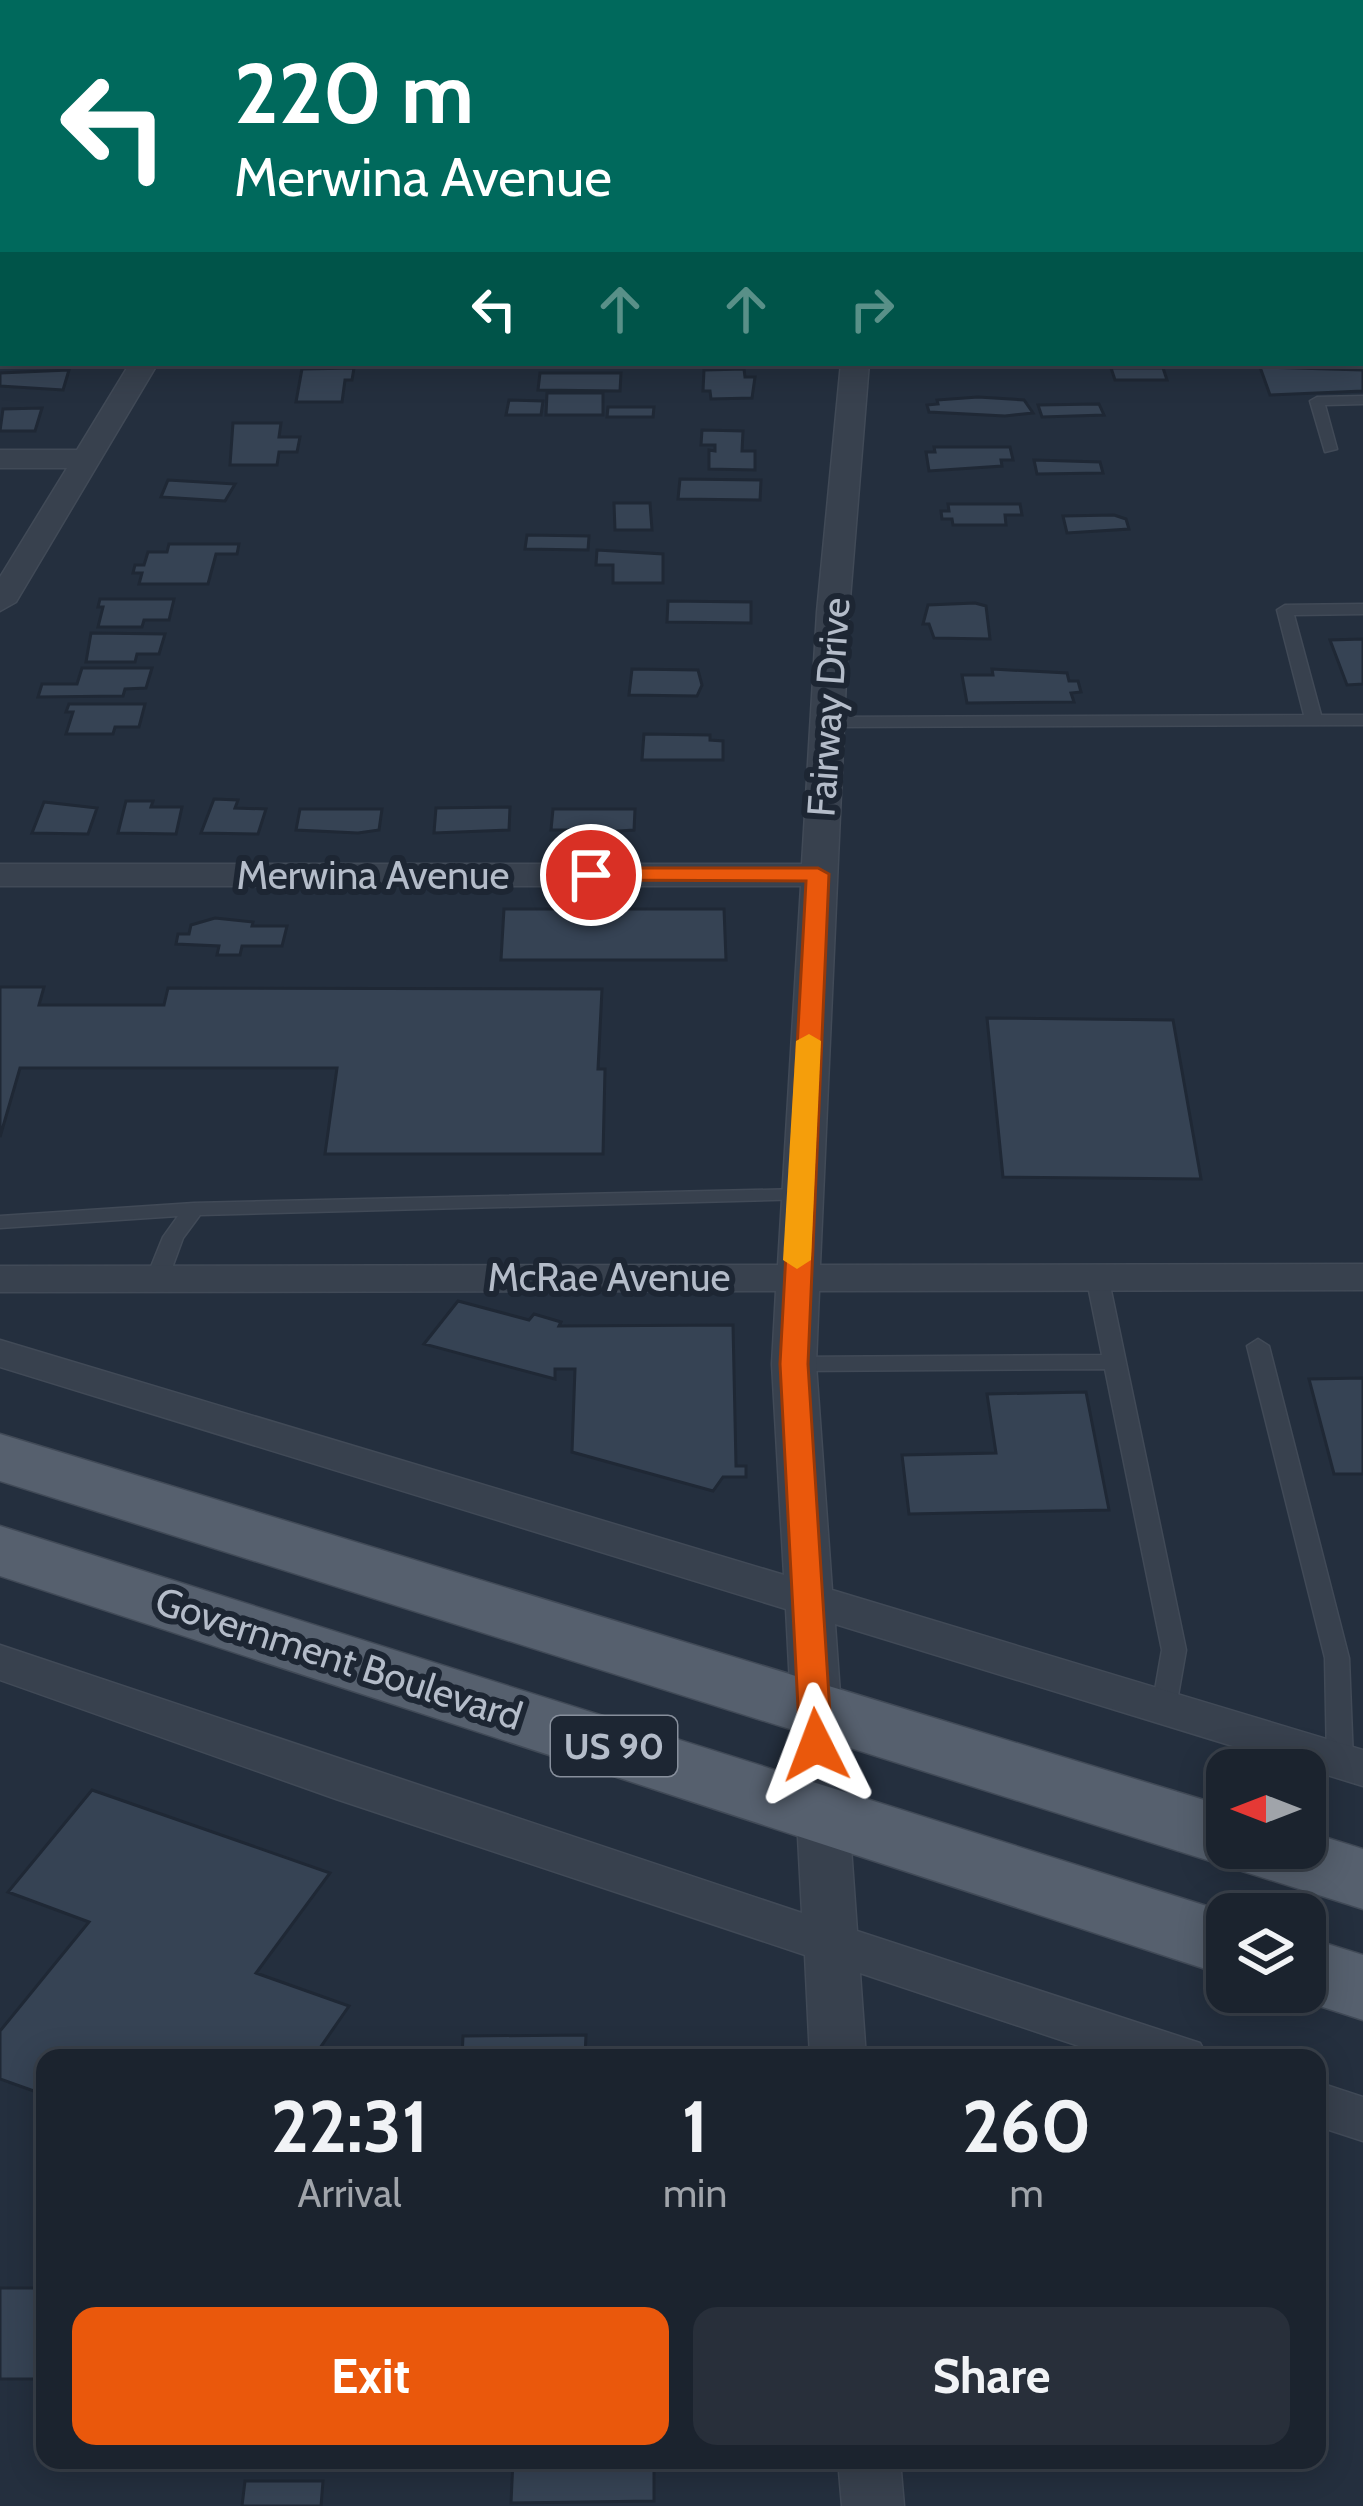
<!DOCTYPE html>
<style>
body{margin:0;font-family:Cabin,sans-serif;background:#282f3a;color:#f1f3f6;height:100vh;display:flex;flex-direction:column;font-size:45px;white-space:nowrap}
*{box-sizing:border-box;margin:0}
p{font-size:39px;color:#a0a4aa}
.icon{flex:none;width:66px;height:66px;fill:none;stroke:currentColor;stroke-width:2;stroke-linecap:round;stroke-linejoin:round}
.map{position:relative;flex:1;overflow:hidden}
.sheet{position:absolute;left:36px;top:2049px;width:1290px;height:420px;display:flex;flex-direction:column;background:#1b232e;border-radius:24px;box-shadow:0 6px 30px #0003,0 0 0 3px #39404a}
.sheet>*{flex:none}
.top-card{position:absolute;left:0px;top:0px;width:1365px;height:366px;box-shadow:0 6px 30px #0003,0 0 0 3px #39404a;background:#00695c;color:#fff;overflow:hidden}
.needle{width:78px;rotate:270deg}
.buttons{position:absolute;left:1206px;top:1749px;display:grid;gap:24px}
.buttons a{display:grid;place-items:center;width:120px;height:120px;border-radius:24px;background:#1b232e;box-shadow:0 6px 30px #0003,0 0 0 3px #39404a;font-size:60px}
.pin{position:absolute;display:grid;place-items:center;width:102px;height:102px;color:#fff;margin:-51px;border:6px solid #fff;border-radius:50%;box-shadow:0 3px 12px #0007}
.me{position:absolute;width:132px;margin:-66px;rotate:357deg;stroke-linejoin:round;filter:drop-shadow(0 0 9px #0008)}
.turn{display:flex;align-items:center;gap:42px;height:252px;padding:0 36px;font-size:54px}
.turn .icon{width:156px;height:156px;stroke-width:2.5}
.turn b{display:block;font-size:84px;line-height:102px}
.lanes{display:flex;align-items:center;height:114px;padding:0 36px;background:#0003;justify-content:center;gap:60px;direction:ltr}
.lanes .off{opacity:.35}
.eta{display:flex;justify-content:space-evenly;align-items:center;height:204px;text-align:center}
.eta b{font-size:72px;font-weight:700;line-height:84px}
.action{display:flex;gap:24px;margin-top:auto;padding:24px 36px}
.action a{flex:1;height:138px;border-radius:24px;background:#ea580c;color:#fff;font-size:48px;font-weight:700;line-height:138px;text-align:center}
.action a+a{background:#282f3a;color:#f1f3f6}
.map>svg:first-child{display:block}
</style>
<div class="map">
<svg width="1363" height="2506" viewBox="0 0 1363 2506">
<rect width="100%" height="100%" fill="#242f3e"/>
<path fill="#364354" stroke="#1f2835" stroke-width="3" d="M1260 367 1363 370V391L1270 395Z
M354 368 352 380H345L342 402H296L302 369Z
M1111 368H1163L1167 380H1115Z
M744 369 745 377H755L752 398 711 399 710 391H703L704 370Z
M69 370 63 390 0 386V373Z
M540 373H621L620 391 538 390Z
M547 393H603V415H546Z
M978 397 1024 400 1033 413 1005 416 929 412 927 405 938 404 937 400Z
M509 400 543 401 541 415H506Z
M1099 404 1104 415 1042 417 1038 405Z
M608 407H654L653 417H607Z
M42 408 35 431H0L3 409Z
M233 423H281L279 437H300L297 452H279L277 465H230Z
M702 430 743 431 742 451H755V470L709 469V450L715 451V445H701Z
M934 447H1010L1013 460H1001L1002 466 929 471 926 452H935Z
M1034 460 1100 462 1103 473 1037 474Z
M680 479 761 480 760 500 678 499Z
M168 480 235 484 225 501 161 497Z
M614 503H650L652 530H615Z
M948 504H1020L1022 515H1005L1006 525H953L952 519H942L941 511H949Z
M1114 515 1126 519 1129 529 1067 533 1063 516Z
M527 535 589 536 588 550 525 549Z
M169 544H239L237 554H216L208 584H139L142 573H133L135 565H144L148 552H167Z
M597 550 663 554V583H613V565H596Z
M100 599H174L169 620H144L142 627H98L103 607H98Z
M668 601 751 602V623L667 622Z
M975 603 986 606 990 639 934 638 929 624H923L928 605Z
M91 633 165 634 159 654H137L135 662H86Z
M1363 639V684L1347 685 1330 640Z
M82 668H152L146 688 125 689 123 696 38 697 42 684H77Z
M632 669 698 670 702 685 697 696 629 695Z
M992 669 1067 673 1069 681H1078L1081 692 1071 693 1074 702 967 703 962 675H993Z
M69 704H145L139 727H115L113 734H66L73 712H66Z
M644 734 710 735V740L723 741V760H642Z
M214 799 238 800 235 808 266 809 258 834 201 833Z
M126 801H153L151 807H182L176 834 118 833Z
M44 802 97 808 88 834 32 833Z
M510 807 509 830 434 833 436 808Z
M300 809H382L379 830 358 833 296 830Z
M553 809H635L634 830 575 834 576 830H551Z
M504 909H724L726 960H501Z
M215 918 253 922 252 926H287L282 946H242L240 955H217L219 946 176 944 178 934H189L191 925Z
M0 987H44L39 1005H164L168 988 602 989 598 1069H605L603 1154H325L337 1068H20L0 1137Z
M987 1018 1173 1020 1201 1179 1003 1177Z
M458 1301 529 1320 534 1314 561 1322 559 1326 733 1325 736 1466H746V1477H723L713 1491 572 1452 575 1369H555V1379L424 1344Z
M1363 1378V1474H1334L1309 1379Z
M1086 1392 1109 1510 909 1514 902 1455 996 1453 987 1394Z
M92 1790 330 1873 256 1973 349 2006 313 2058H45V2095L0 2079V2031L89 1922 8 1892Z
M586 2035 585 2056 651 2058H462L463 2036Z
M0 2288H45V2379H0Z
M513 2460H654V2501L511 2503Z
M245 2481H323L321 2506H242Z"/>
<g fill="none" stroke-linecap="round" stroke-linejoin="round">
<defs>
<path id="service" d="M1363 396V404L1325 405 1337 449 1325 452 1310 401 1317 397Z
M1363 604V614L1294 615 1321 715H1363V725L827 727 819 722 827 717 1304 715 1277 610 1285 605Z
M800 1189 810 1195 807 1199 200 1215 183 1238 168 1279 157 1285 146 1279 163 1237 178 1216 0 1228V1216L194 1203Z
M1097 1270 1108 1276 1186 1650 1176 1707 1173 1713H1155L1152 1707 1162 1650 1105 1369 794 1371 783 1364 794 1357 1102 1355 1086 1276Z
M1258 1339 1269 1346 1349 1658 1353 1761 1349 1767H1331L1327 1761 1325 1658 1247 1346Z"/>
<path id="minor" d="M352 0H374L351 3Z
M859 0H881V3H859Z
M0 63H3V77H0Z
M0 232H3V248H0Z
M130 363H158L16 602 0 611V577L67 468H0V450H77Z
M841 363H869L849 612 820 1265 1363 1264V1290L819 1291 816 1364 832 1590 1363 1750V1786L835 1624 857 1931 1200 2043 1208 2058H1115L860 1973 866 2058H810L805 1955 336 1799 0 1680V1645L802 1913 786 1609 0 1367V1340L784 1575 772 1364 776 1291 0 1292V1266L778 1265 801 886H0V864H802L817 612Z
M1317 2082 1363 2097V2141L1317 2126Z
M838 2460H900L904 2506H842Z"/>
<path id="primary" d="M0 1434 1227 1807V1848H1305V1831L1363 1849V1909L0 1481Z
M0 1526 1232 1914H1227V1976L0 1576Z
M1305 1937 1363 1955V2020L1276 1992H1305Z"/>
</defs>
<use href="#service" stroke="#414a57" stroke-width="3"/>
<use href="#minor" stroke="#414a57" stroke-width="3"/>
<use href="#primary" stroke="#414a57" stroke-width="3"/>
<use href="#service" fill="#38414e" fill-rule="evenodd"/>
<use href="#minor" fill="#38414e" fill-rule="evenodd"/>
<use href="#primary" fill="#56606e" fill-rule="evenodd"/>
</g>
<path fill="#ea580c" stroke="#983908" stroke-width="3" d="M591 868H818L829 874 808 1364 832 1745 828 1753H804L800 1745 780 1364 806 881 582 880V870Z"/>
<path fill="#f59e0b" d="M809 1034 821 1041 811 1260 797 1269 783 1260 796 1041Z"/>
<g text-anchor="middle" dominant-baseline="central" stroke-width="12" stroke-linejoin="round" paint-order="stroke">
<rect fill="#1d2633" stroke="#878f9c" stroke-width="3" x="551" y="1716" width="126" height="60" rx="9"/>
<g font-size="36" font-weight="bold" fill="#b4bcc9">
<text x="614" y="1746">US 90</text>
</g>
<g font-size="39" fill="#b4bcc9" stroke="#1d2633">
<text transform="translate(828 707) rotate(-86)">Fairway Drive</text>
<text x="373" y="875">Merwina Avenue</text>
<text x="609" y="1277">McRae Avenue</text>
<text transform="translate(339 1658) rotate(18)">Government Boulevard</text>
</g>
</g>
</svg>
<div class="buttons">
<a><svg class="needle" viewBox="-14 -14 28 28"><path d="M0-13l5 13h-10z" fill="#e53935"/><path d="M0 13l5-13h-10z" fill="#a0a4aa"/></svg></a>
<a><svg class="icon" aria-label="layers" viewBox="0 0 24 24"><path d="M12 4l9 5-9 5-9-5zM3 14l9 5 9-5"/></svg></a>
</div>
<div class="pin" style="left:591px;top:875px;background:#d93025"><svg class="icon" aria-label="arrive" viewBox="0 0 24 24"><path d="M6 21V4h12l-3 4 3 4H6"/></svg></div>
<svg class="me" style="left:816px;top:1745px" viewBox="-20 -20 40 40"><path d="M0-17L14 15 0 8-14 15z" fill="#ea580c" stroke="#fff" stroke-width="4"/></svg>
<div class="top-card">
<div class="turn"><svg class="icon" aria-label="left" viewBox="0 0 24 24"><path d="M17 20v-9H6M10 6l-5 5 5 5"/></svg><div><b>220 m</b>Merwina Avenue</div></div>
<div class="lanes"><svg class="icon" aria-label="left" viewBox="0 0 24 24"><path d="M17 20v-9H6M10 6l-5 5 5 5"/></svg><svg class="icon off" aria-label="ahead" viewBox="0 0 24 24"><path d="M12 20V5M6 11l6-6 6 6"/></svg><svg class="icon off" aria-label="ahead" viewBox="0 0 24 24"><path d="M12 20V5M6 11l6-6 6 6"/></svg><svg class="icon off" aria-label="right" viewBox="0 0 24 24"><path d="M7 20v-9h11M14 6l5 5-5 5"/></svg></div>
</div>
<section class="sheet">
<div class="eta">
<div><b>22:31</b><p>Arrival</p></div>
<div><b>1</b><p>min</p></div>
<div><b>260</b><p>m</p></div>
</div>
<div class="action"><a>Exit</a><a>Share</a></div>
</section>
</div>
